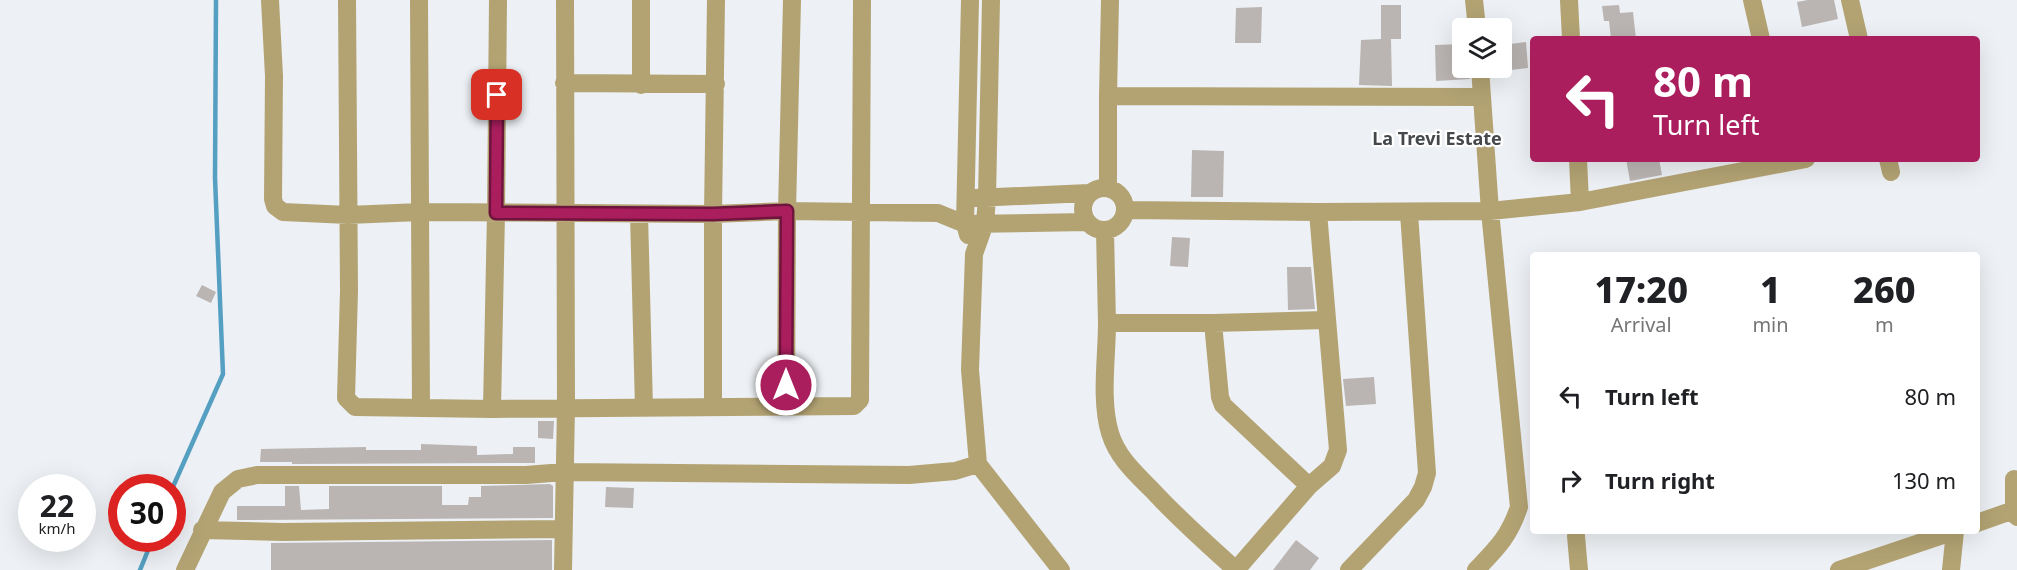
<!DOCTYPE html>
<style>
body{margin:0;font-family:"Noto Sans",sans-serif;background:#f6f6f6;color:#202124;height:100vh;display:flex;flex-direction:column;font-size:22px;white-space:nowrap}
*{box-sizing:border-box;margin:0}
p{font-size:20px;color:#757577}
.icon{flex:none;width:33px;height:33px;fill:none;stroke:currentColor;stroke-width:2;stroke-linecap:round;stroke-linejoin:round}
.map{position:relative;flex:1;overflow:hidden}
.drawer{position:absolute;left:1530px;top:252px;width:450px;height:282px;display:flex;flex-direction:column;background:#fff;border-radius:6px;box-shadow:0 6px 24px #0002}
.drawer>*{flex:none}
.guide{position:absolute;left:1530px;top:36px;width:450px;height:126px;border-radius:6px;box-shadow:0 6px 24px #0002;background:#aa1e5e;color:#fff;overflow:hidden}
.controls{position:absolute;left:1452px;top:18px;display:grid;gap:12px}
.controls a{display:grid;place-items:center;width:60px;height:60px;border-radius:6px;background:#fff;box-shadow:0 6px 24px #0002;font-size:30px}
.speed{position:absolute;left:18px;top:474px;display:flex;gap:12px;font-size:30px;font-weight:700;text-align:center}
.speed>*{display:grid;place-content:center;width:78px;height:78px;border-radius:50%;background:#fff;box-shadow:0 6px 24px #0002;line-height:1}
.speed small{font-size:15px;font-weight:400}
.speed .limit{border:9px solid #d22;background:#fff;color:#111}
.pin{position:absolute;display:grid;place-items:center;width:51px;height:51px;color:#fff;margin:-26px;border-radius:12px;box-shadow:0 3px 9px #0006}
.me{position:absolute;width:66px;margin:-33px;rotate:0deg;stroke-linejoin:round;filter:drop-shadow(0 0 4px #0008)}
.turn{display:flex;align-items:center;gap:21px;height:126px;padding:0 24px;font-size:27px}
.turn .icon{width:78px;height:78px;stroke-width:2.5}
.turn b{display:block;font-size:42px;line-height:51px}
.eta{display:flex;justify-content:space-evenly;align-items:center;height:102px;text-align:center}
.eta b{font-size:36px;font-weight:800;line-height:42px}
ul{padding:0;list-style:none}
li{display:flex;align-items:center;gap:18px;height:84px;padding:0 24px}
li div{flex:1}
li b{display:block;font-size:22px}
li em{font-style:normal}
.map>svg:first-child{display:block}
</style>
<div class="map">
<svg width="2017" height="570" viewBox="0 0 2017 570">
<rect width="100%" height="100%" fill="#edf0f4"/>
<g fill="none" stroke-linecap="round" stroke-linejoin="round">
<path stroke="#549fc2" stroke-width="4.5" d="M172 489 223 374 215 178 216 0
M140 570 153 538"/>
</g>
<path fill="#bab5b3" d="M1808 0H1834L1838 19 1802 27 1797 2Z
M1381 5H1401V39H1391L1392 86 1359 85 1361 40 1381 39Z
M1619 5 1620 13 1633 12 1636 39H1611L1609 21H1604L1602 6Z
M1262 7 1261 43H1235L1236 8Z
M1526 42 1528 68 1502 71V45Z
M1462 44V68H1469L1470 79 1436 81 1435 45Z
M1192 150 1224 151 1223 197H1191Z
M1626 159H1659L1662 175 1630 181Z
M1172 237 1190 238 1188 267 1170 266Z
M1287 267H1311L1315 309 1288 310Z
M202 285 216 292 211 303 196 296Z
M1374 377 1376 404 1346 406 1343 379Z
M538 421H554L553 439 538 438Z
M421 444 477 446V455L513 454V447H535V463L292 464V462H260L261 449 366 447V450H421Z
M550 484 553 486V518L237 520V506H285V486H299L301 510 329 509V486H442V505H468L469 497H481V486Z
M606 487 634 488 633 508 605 507Z
M552 540V570H271V543Z
M1296 540 1319 558 1310 570H1273Z"/>
<g fill="none" stroke-linecap="round" stroke-linejoin="round">
<path stroke="#b3a373" stroke-width="18" d="M270 0 274 76 273 199 275 206 283 212 348 215 420 212 713 214 787 211 938 213 965 224 1087 222
M347 0 349 291 346 398 355 407 492 409 854 406 860 400 862 0
M419 0 421 408
M641 0V85
M991 0 987 198 985 223 974 254 970 370 978 464 1061 570
M1474 0 1477 28
M1569 0 1571 39
M1752 0 1761 39
M1850 0 1859 39
M564 83 716 84
M1108 96 1110 0
M1578 159 1580 202
M1888 159 1891 172
M1108 187V96L1482 97 1480 68
M1083 209a21 21 0 1 1 42 0a21 21 0 1 1-42 0Z
M975 198 1089 193
M1126 210 1318 212
M639 214 644 408
M1105 231 1107 323
M968 235 965 224 970 0
M1213 323 1220 397 1223 405 1309 486
M713 406V214L716 0
M786 406 787 211 792 0
M492 409 496 213 498 0
M2014 479V510L2017 517
M1977 523 2014 510
M202 530 283 532 564 529
M1576 536 1579 570
M185 570 222 492 238 479 257 475H526L564 472 909 475 955 471 978 464
M563 570 566 407 565 0
M1236 570 1309 486 1332 466 1338 450 1318 212 1490 211 1580 202 1806 159
M1236 570C1208 545 1179 519 1153 491 1136 474 1117 457 1110 433 1100 400 1107 357 1107 323H1213L1326 320
M1349 570 1416 500 1423 487 1427 473 1409 213
M1476 570C1497 548 1509 537 1519 507L1490 211 1482 97
M1839 570 1955 531
M1951 570 1955 531"/>
</g>
<g fill="none" stroke-linecap="round" stroke-linejoin="round">
<defs>
<path id="route" d="M497 95 496 213 713 214 787 211 786 385"/>
</defs>
<use href="#route" stroke="#6e143d" stroke-width="15"/>
<use href="#route" stroke="#aa1e5e" stroke-width="10"/>
</g>
<g text-anchor="middle" dominant-baseline="central" stroke-width="4.5" stroke-linejoin="round" paint-order="stroke">
<g font-size="18" font-weight="bold" fill="#45484b" stroke="#fff">
<text x="1437" y="138">La Trevi Estate</text>
</g>
</g>
</svg>
<div class="controls">
<a><svg class="icon" aria-label="layers" viewBox="0 0 24 24"><path d="M12 4l9 5-9 5-9-5zM3 14l9 5 9-5"/></svg></a>
</div>
<div class="speed"><div>22<small>km/h</small></div><div class="limit">30</div></div>
<div class="pin" style="left:497px;top:95px;background:#d93025"><svg class="icon" aria-label="arrive" viewBox="0 0 24 24"><path d="M6 21V4h12l-3 4 3 4H6"/></svg></div>
<svg class="me" style="left:786px;top:385px" viewBox="-20 -20 40 40"><circle r="17" fill="#aa1e5e" stroke="#fff" stroke-width="3"/><path d="M0-11L8 9 0 5-8 9z" fill="#fff"/></svg>
<div class="guide">
<div class="turn"><svg class="icon" aria-label="left" viewBox="0 0 24 24"><path d="M17 20v-9H6M10 6l-5 5 5 5"/></svg><div><b>80 m</b>Turn left</div></div>
</div>
<section class="drawer">
<div class="eta">
<div><b>17:20</b><p>Arrival</p></div>
<div><b>1</b><p>min</p></div>
<div><b>260</b><p>m</p></div>
</div>
<ul>
<li><svg class="icon" aria-label="left" viewBox="0 0 24 24"><path d="M17 20v-9H6M10 6l-5 5 5 5"/></svg><div><b>Turn left</b></div><em>80 m</em></li>
<li><svg class="icon" aria-label="right" viewBox="0 0 24 24"><path d="M7 20v-9h11M14 6l5 5-5 5"/></svg><div><b>Turn right</b></div><em>130 m</em></li>
</ul>
</section>
</div>
